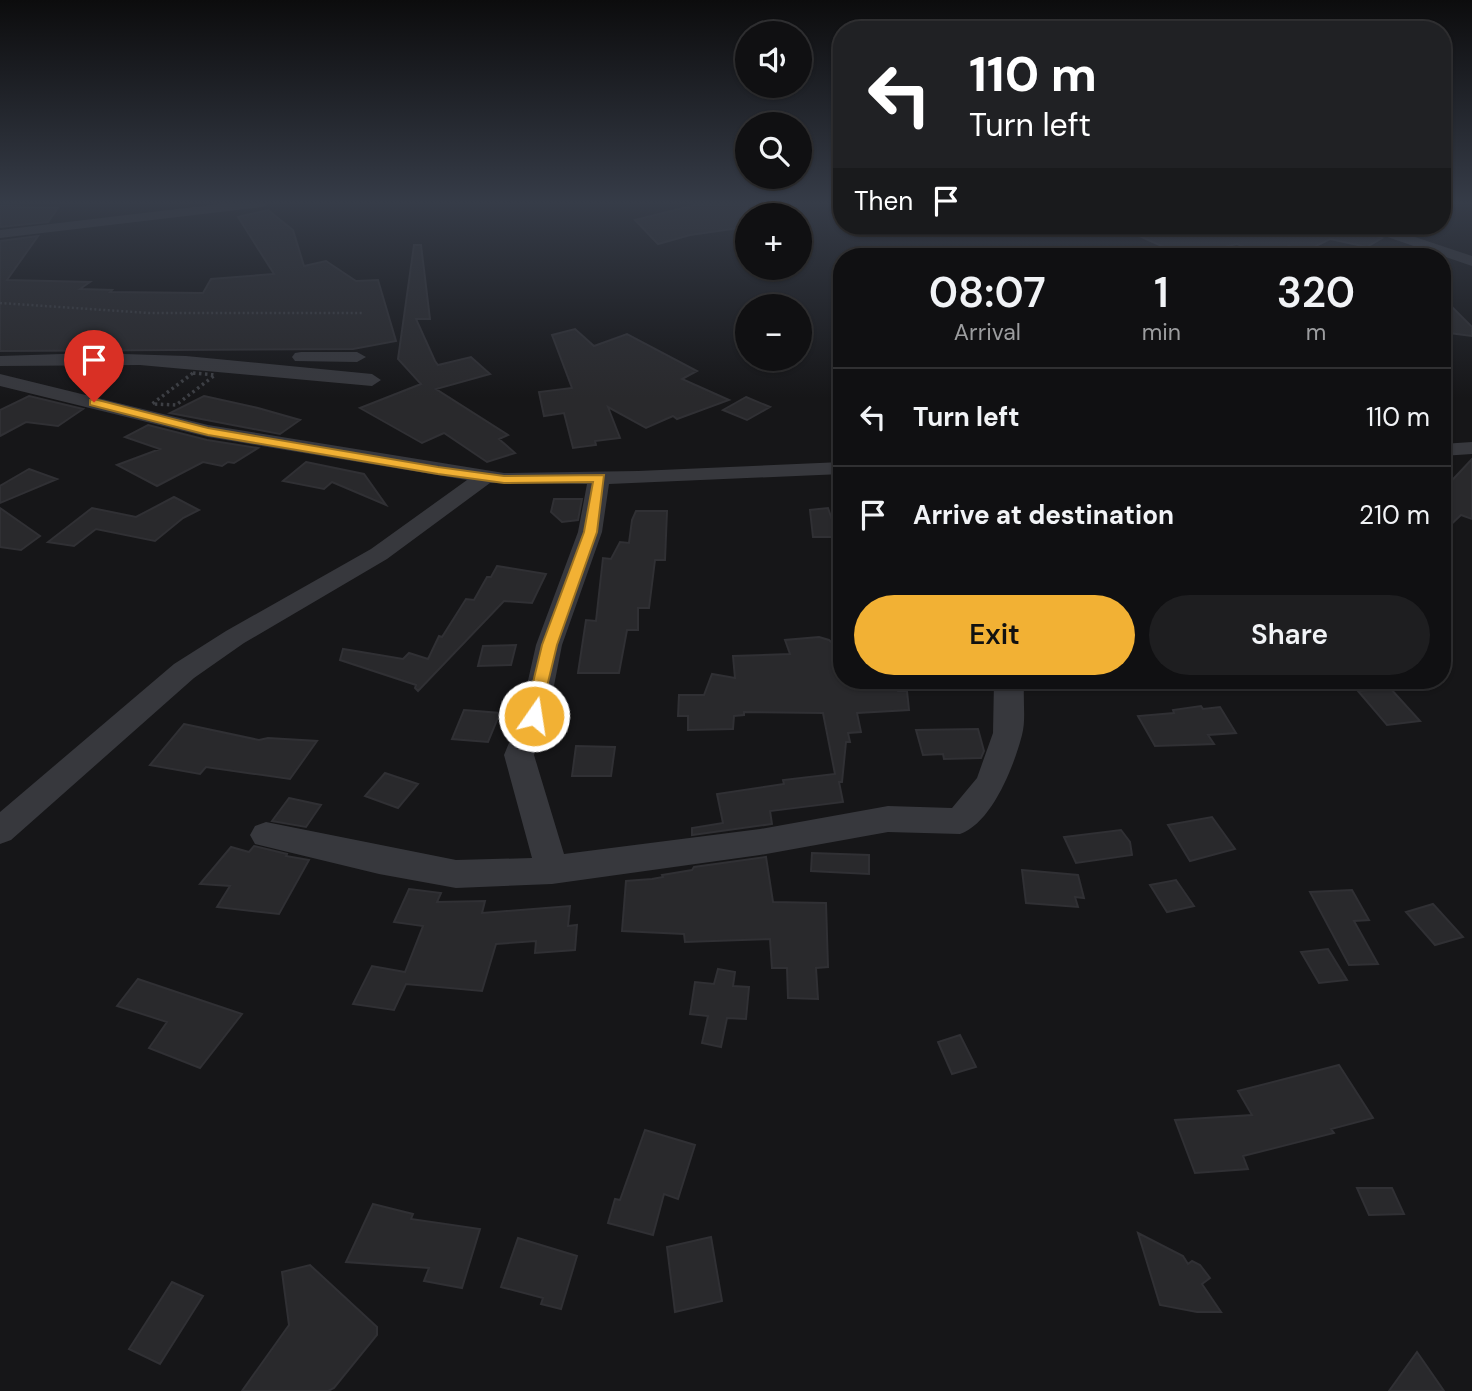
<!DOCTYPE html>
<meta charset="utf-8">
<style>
body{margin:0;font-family:"DM Sans",sans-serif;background:#1e1e20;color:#f1f3f6;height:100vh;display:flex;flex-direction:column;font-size:26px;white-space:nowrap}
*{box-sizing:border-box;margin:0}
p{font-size:23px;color:#9c9d9f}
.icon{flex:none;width:38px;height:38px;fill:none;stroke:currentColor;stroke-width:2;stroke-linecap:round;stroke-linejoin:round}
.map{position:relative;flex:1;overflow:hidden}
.panel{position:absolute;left:833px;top:248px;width:618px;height:441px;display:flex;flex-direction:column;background:#101012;border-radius:28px;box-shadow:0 2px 5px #0004,0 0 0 2px #303032}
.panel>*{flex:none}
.top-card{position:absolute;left:833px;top:21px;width:618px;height:214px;border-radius:28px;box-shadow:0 2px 5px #0004,0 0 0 2px #303032;background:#202124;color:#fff;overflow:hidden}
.buttons{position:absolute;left:735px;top:21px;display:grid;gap:14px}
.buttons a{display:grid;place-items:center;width:77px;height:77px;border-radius:50%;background:#101012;box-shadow:0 2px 5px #0004,0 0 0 2px #303032;font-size:35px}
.pin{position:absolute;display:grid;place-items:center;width:60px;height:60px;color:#fff;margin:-72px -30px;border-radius:50% 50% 50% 0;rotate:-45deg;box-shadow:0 0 7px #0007}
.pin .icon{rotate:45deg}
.me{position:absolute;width:77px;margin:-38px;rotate:13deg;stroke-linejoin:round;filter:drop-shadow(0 0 5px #0008)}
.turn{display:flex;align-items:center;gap:24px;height:147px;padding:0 21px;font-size:32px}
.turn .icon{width:91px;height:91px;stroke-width:2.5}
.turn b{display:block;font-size:49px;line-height:60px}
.then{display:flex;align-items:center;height:66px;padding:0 21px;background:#0003;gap:14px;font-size:26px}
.eta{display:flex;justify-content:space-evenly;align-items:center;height:119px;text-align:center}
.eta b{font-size:42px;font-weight:600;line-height:49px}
.button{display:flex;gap:14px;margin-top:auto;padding:14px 21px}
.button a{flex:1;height:80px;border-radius:42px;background:#f2b134;color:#111;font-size:28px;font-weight:600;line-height:80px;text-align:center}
.button a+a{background:#1e1e20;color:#f1f3f6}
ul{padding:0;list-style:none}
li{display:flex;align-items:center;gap:21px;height:98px;padding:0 21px;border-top:2px solid #303032}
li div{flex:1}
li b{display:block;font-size:26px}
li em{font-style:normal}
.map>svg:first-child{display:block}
</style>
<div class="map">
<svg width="1472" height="1391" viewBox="0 0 1472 1391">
<rect width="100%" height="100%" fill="#161618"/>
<path fill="#29292c" stroke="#303034" stroke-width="2" d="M703 203H747V227L690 235 658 244 635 220Z
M0 206 58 208 48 222 0 227Z
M268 210 293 230 304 266 326 261 356 281 378 280 396 341 353 349 0 351V241L38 236 7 280 90 282 80 289 112 290 110 292 203 293 211 279 274 274 238 217Z
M1117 226H1359L1363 231 1382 238 1367 247 1330 239 1306 251 1289 246 1261 254 1237 244 1184 256Z
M414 245H421L430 319H416L435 361 438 365 471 357 490 374 436 389 508 435 499 439 515 453 487 462 444 433 422 443 360 408 421 384 398 359Z
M1442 297 1472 327V336L1442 332Z
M575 329 594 346 627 334 697 371 682 379 729 400 677 419 673 416 646 428 608 407 620 438 595 441 596 445 573 448 564 413 544 416 539 392 572 388 552 335Z
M29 396 83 409 58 426 26 422 0 436V410Z
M204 396 258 408 300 420 280 434 170 413Z
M746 397 770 407 747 420 723 410Z
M148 425 207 440 258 448 234 463 228 462 222 466 203 462 157 486 117 465 160 449 125 437Z
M1472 459V519L1461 515 1442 533V491Z
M306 462 364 474 386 505 332 482 324 489 283 481Z
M29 469 57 479 0 503V486Z
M174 497 199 510 183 518 155 541 96 529 74 546 48 542 92 508 136 517Z
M554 499H582L578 520 562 522 551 512Z
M0 508 40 536 21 550 0 547Z
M828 508 838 537H813L810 510Z
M636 511H667L665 560H655L649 608H638V630H627L619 673H578L586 620 596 621 603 558 611 559 620 542 629 543 632 520Z
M497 566 546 574 532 603 504 601 418 691 415 688 416 685 340 660 343 649 403 659 409 653 428 659 439 636 442 637 466 599 474 600 487 577H491Z
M819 637 829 640 842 652V681H897L898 691H907L909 710 857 713 861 732 848 733 850 742H846L842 782H839L843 802 770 811 772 824 692 835V828L723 823 717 794 784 784 783 780 835 774 823 713 744 712V715L734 716 733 729 688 730V716H678L679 695H704L712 674 735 678 733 656 790 654 785 640Z
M516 645 511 665 478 666 483 646Z
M1390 688 1420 721 1387 725 1358 691Z
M1201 706 1203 709 1220 707 1236 733 1208 735 1214 744 1155 746 1138 716 1174 713 1173 710Z
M464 710 500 713 488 742 452 739Z
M184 724 259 740 268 738 317 741 290 779 206 767 200 774 150 765Z
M978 729 984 751 981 758 944 759 943 754 923 755 916 730Z
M576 746 615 747 611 776H572Z
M385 773 418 784 398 808 365 796Z
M289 798 321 805 306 827 272 821Z
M1212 817 1235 849 1190 861 1168 825Z
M1121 830 1130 842 1132 855 1076 863 1064 837Z
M254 846 287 854 286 856 309 860 279 914 217 907 230 886 200 884 231 847 249 852Z
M812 853 869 855V874L811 871Z
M766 857 773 902 826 903 828 967 816 968 818 999 788 998 787 968H772L770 939 685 942 684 934 622 931 626 881 652 879 663 877 662 875 692 870 694 867Z
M1022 870 1078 875 1084 898 1075 897 1078 907 1026 903Z
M1176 880 1194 906 1167 912 1150 885Z
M409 889 441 893 437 902 485 901 482 913 570 906 568 926 577 925 575 950 535 953 536 941 496 944 482 991 406 984 394 1010 353 1004 372 966 405 972 423 926 394 922Z
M1352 890 1369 920 1354 921 1378 964 1349 965 1310 892Z
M1433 904 1463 937 1435 945 1406 912Z
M1328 949 1347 980 1319 983 1301 952Z
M718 969 735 972 733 986 749 987 746 1019 727 1018 721 1047 702 1043 708 1016 690 1014 695 982 714 984Z
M138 979 242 1014 200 1068 149 1048 167 1022 117 1006Z
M960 1035 976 1067 952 1074 938 1042Z
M1339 1065 1373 1118 1331 1129 1334 1133 1243 1156 1248 1169 1195 1173 1175 1120 1252 1115 1238 1091Z
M645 1130 695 1145 678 1199 664 1194 653 1235 608 1223 615 1199 620 1200Z
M1357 1188H1392L1404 1214 1369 1215Z
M373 1204 413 1214 411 1219 480 1229 462 1288 424 1281 429 1268 346 1262Z
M1138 1233 1183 1256 1188 1264 1192 1261 1200 1265 1210 1278 1202 1284 1221 1312H1197L1160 1305Z
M711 1237 722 1301 675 1312 667 1247Z
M518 1238 577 1256 561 1309 541 1304 543 1298 501 1287Z
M310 1265 377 1327V1335L334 1388 328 1391H242L289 1325 282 1272Z
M172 1282 203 1296 160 1364 129 1349Z
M1417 1352 1444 1391H1389Z"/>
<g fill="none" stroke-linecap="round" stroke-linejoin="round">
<path stroke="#3d3f44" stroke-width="2.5" stroke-dasharray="2 2.5" stroke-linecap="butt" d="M0 303 149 313H364"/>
<path stroke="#3d3f44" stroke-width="3.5" stroke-dasharray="2.5 3.5" stroke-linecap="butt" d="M193 373 215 375 176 405 152 404Z"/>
<path fill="#37383d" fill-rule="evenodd" d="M228 203H270L263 207 0 238V230Z
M1362 226H1382L1472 256V266L1364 229Z
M301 352H357L366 357 357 362 295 361 292 357 295 353Z
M93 353 186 356 372 374 381 380 372 386 140 365 0 366V356Z
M0 374 208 425 504 473 638 471 842 462V474L609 484 602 532 562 645 548 716 534 755 564 854 760 829 888 806 952 808 977 778 993 733 994 681H1022L1024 686C1023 702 1026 720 1022 735 1014 766 992 823 960 834L888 832 760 855 552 884 456 888 379 874 255 844 250 835 255 826 266 822 456 860 532 858 504 755 520 716 536 645 578 532 587 484 490 483 387 559 244 643 194 678 11 840 0 844V812L174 664 226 631 371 549 467 480 208 437 0 386Z
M1472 442V454L1442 456V444Z"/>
</g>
<linearGradient id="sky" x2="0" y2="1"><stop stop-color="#0c0c0d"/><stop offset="0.51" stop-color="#363c48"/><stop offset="1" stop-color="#363c48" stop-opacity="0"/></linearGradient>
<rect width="1472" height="398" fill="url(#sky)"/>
<path fill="#f2b134" stroke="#9d7322" stroke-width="2" d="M94 399 208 428 438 467 504 476 604 475 597 532 557 645 539 720H528L525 716 542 645 584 532 593 482 504 483 438 474 208 435 90 405V400Z"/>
</svg>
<div class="buttons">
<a><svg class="icon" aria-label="sound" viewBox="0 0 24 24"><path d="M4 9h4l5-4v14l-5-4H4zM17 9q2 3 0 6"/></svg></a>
<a><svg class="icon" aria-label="search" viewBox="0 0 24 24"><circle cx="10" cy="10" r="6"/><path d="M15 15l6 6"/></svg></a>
<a>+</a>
<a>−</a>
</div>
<div class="pin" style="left:94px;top:402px;background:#d93025"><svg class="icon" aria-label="arrive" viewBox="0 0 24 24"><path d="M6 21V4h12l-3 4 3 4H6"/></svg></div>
<svg class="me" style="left:534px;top:716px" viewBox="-20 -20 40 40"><circle r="17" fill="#f2b134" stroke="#fff" stroke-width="3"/><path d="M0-11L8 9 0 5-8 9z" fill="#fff"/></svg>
<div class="top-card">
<div class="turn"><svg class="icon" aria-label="left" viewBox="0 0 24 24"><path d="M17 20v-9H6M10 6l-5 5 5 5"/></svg><div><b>110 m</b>Turn left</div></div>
<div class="then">Then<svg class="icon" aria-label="arrive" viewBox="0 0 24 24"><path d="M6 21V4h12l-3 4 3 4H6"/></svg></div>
</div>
<section class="panel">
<div class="eta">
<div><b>08:07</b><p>Arrival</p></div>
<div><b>1</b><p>min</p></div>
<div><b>320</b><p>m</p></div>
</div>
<ul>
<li><svg class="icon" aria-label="left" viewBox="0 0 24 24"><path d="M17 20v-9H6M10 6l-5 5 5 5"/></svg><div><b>Turn left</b></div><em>110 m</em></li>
<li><svg class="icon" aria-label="arrive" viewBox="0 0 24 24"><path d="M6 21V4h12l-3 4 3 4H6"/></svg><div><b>Arrive at destination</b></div><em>210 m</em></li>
</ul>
<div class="button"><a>Exit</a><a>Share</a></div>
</section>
</div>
